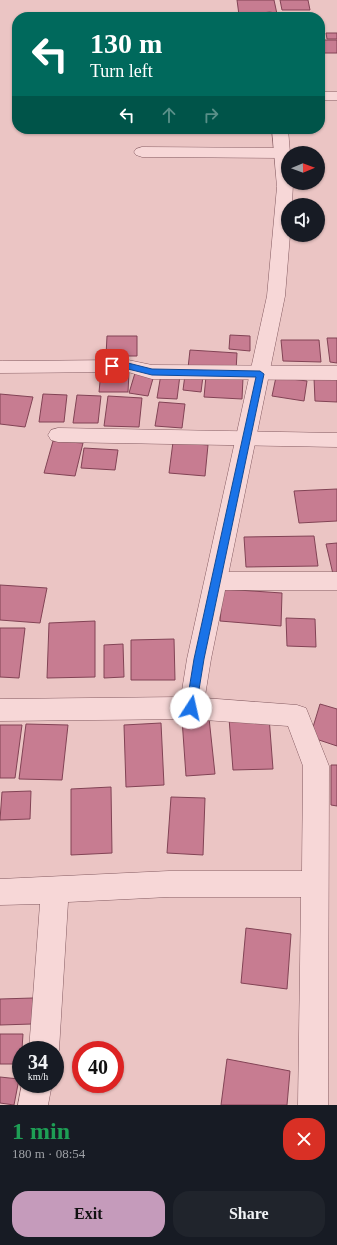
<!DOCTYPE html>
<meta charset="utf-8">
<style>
body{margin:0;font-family:Georgia,serif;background:#20242c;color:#f1f3f6;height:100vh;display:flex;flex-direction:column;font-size:15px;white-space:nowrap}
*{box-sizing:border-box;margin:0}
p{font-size:13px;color:#9ea1a6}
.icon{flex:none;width:22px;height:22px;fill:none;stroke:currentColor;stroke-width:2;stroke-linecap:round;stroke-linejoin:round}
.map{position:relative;height:1105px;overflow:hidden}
.details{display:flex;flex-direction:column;background:#171b24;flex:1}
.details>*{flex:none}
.banner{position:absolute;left:12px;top:12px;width:313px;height:122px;border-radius:16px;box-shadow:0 1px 3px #0004;background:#00695c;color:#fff;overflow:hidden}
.needle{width:26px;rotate:89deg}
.fabs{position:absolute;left:281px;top:146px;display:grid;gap:8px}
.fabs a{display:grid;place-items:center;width:44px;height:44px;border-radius:50%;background:#171b24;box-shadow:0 1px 3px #0004;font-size:20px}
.speed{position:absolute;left:12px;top:1041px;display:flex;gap:8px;font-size:20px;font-weight:700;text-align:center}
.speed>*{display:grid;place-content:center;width:52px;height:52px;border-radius:50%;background:#171b24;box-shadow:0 1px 3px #0004;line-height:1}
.speed small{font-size:10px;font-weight:400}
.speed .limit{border:6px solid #d22;background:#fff;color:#111}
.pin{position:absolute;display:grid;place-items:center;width:34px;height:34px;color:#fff;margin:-17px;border-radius:8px;box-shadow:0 2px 6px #0006}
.me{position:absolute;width:44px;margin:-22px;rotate:10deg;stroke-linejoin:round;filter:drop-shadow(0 0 3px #0008)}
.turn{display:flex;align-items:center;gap:14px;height:84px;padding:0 12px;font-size:18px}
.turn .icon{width:52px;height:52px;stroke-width:2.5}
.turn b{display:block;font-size:28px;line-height:34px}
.lanes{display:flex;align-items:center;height:38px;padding:0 12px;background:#0003;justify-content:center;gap:20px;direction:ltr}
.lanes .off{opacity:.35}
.round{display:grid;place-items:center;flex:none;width:42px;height:42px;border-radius:16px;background:#20242c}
.head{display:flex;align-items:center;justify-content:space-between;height:68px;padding:0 12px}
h1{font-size:24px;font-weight:600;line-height:30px;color:#1e9e55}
.action{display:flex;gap:8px;margin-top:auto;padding:8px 12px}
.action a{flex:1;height:46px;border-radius:16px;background:#c59bbb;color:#111;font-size:16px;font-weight:600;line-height:46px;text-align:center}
.action a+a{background:#20242c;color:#f1f3f6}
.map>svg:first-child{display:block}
</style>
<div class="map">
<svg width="337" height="1105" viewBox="0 0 337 1105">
<rect width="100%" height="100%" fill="#ebc5c4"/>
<path fill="#c77c91" stroke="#824355" d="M237 0H274L277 14 239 15Z
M280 0H308L310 10H282Z
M326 33H337V39H327Z
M320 40H337V53H320Z
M230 335 250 336V351L229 349Z
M107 336H137V356H106Z
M327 338H337V363L330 362Z
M281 340H319L321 362 283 361Z
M190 350 237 353 236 371 188 368Z
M101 372H129L128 392H99Z
M135 373 154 375 148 396 129 393Z
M161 374 180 375 177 399 157 398Z
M185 375 203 376 201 392 183 390Z
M206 376 243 378 242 399 204 397Z
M276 377 307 381 304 401 272 396Z
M314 378 337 379V402L315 401Z
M0 394 33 397 25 427 0 424Z
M43 394 67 395 64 422H39Z
M77 395 101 396 98 423H73Z
M108 396 142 398 139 427 104 426Z
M159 402 185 404 182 428 155 426Z
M53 441 83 443 75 476 44 473Z
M173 442 208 445 205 476 169 473Z
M84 448 118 450 115 470 81 468Z
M337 489V521L299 523 294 491Z
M314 536 318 566 246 567 244 537Z
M337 543V574H333L326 544Z
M0 585 47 588 40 623 0 620Z
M223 589 282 593 281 626 220 621Z
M286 618 315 619 316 647 287 646Z
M95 621V677L47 678 49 623Z
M0 628H25L19 678 0 677Z
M174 639 175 680H131V640Z
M123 644 124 677 104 678V645Z
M320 704 337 709V746L310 737Z
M269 717 273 769 233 770 229 718Z
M209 718 215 774 186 776 182 719Z
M161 723 164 785 126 787 124 725Z
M26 724 68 725 62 780 19 779Z
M0 725H22L15 778H0Z
M331 765H337V806L331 805Z
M111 787 112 853 71 855V789Z
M31 791 30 819 0 820 2 792Z
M171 797 205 798 203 855 167 853Z
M246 928 291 934 287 989 241 983Z
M33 998 32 1024 0 1025V999Z
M0 1034H23L21 1064H0Z
M227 1059 290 1071 287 1105H221Z
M0 1077 19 1079 14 1105 0 1103Z"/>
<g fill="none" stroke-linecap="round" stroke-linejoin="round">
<defs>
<path id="minor" d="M270 12 275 13 277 17H263L265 13Z
M142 147 282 148 288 150 290 153H288V156L282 158 142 157 136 155 134 152 136 149Z
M128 360 152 365 337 366V380L152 379 128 372 0 373V361H2Z
M58 428 337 433V447L58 442 51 440 48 435 51 430Z
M216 572H337V590H216L208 587 205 581 208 575Z
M191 697 297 705 306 708 329 766 328 1105H298L301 897H169L68 902 59 1050 55 1060V1050H29L40 904 0 905V879L169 871H302L303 766 288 726 191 719 182 716 179 708 182 700Z
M22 1084H52L48 1105H18Z"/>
<path id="tertiary" d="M320 92H337V100H320Z
M272 129H288L290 153H288V183H293L292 205H288V235H290L285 296 211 659 203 708 200 716 191 719 0 721V699L181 697 187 659 267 296 277 187Z"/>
</defs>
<use href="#minor" stroke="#855c62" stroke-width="1"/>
<use href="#tertiary" stroke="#855c62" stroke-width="1"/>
<use href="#minor" fill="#f7d7d7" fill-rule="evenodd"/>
<use href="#tertiary" fill="#f7d7d7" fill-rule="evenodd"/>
</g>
<path fill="#1a73e8" stroke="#114b97" d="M112 363H128L152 369 260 371 264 374 204 659 196 708 194 711 191 712 187 711 186 708 194 659 256 377 152 375 128 369 109 368 108 366Z"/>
</svg>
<div class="fabs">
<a><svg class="needle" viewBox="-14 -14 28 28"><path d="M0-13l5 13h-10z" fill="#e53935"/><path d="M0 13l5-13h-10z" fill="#9ea1a6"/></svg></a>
<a><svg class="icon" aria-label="sound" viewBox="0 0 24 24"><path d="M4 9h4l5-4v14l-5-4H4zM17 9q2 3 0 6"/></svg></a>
</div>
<div class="speed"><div>34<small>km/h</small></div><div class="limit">40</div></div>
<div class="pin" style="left:112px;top:366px;background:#d93025"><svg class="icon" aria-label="arrive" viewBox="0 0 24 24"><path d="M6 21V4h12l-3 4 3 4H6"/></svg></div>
<svg class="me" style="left:191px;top:708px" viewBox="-20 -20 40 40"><circle r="19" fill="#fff"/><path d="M0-13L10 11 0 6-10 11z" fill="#1a73e8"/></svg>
<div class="banner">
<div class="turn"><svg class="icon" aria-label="left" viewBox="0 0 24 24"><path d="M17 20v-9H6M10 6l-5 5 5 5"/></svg><div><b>130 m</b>Turn left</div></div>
<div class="lanes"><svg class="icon" aria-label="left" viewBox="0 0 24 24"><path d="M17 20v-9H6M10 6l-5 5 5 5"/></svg><svg class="icon off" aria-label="ahead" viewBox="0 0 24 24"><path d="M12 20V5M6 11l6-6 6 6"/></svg><svg class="icon off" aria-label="right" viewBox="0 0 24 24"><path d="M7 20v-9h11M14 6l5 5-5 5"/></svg></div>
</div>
</div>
<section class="details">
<div class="head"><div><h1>1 min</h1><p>180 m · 08:54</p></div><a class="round" style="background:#d93025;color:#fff"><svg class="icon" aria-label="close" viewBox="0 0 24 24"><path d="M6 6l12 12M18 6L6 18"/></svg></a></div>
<div class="action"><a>Exit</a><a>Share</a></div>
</section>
